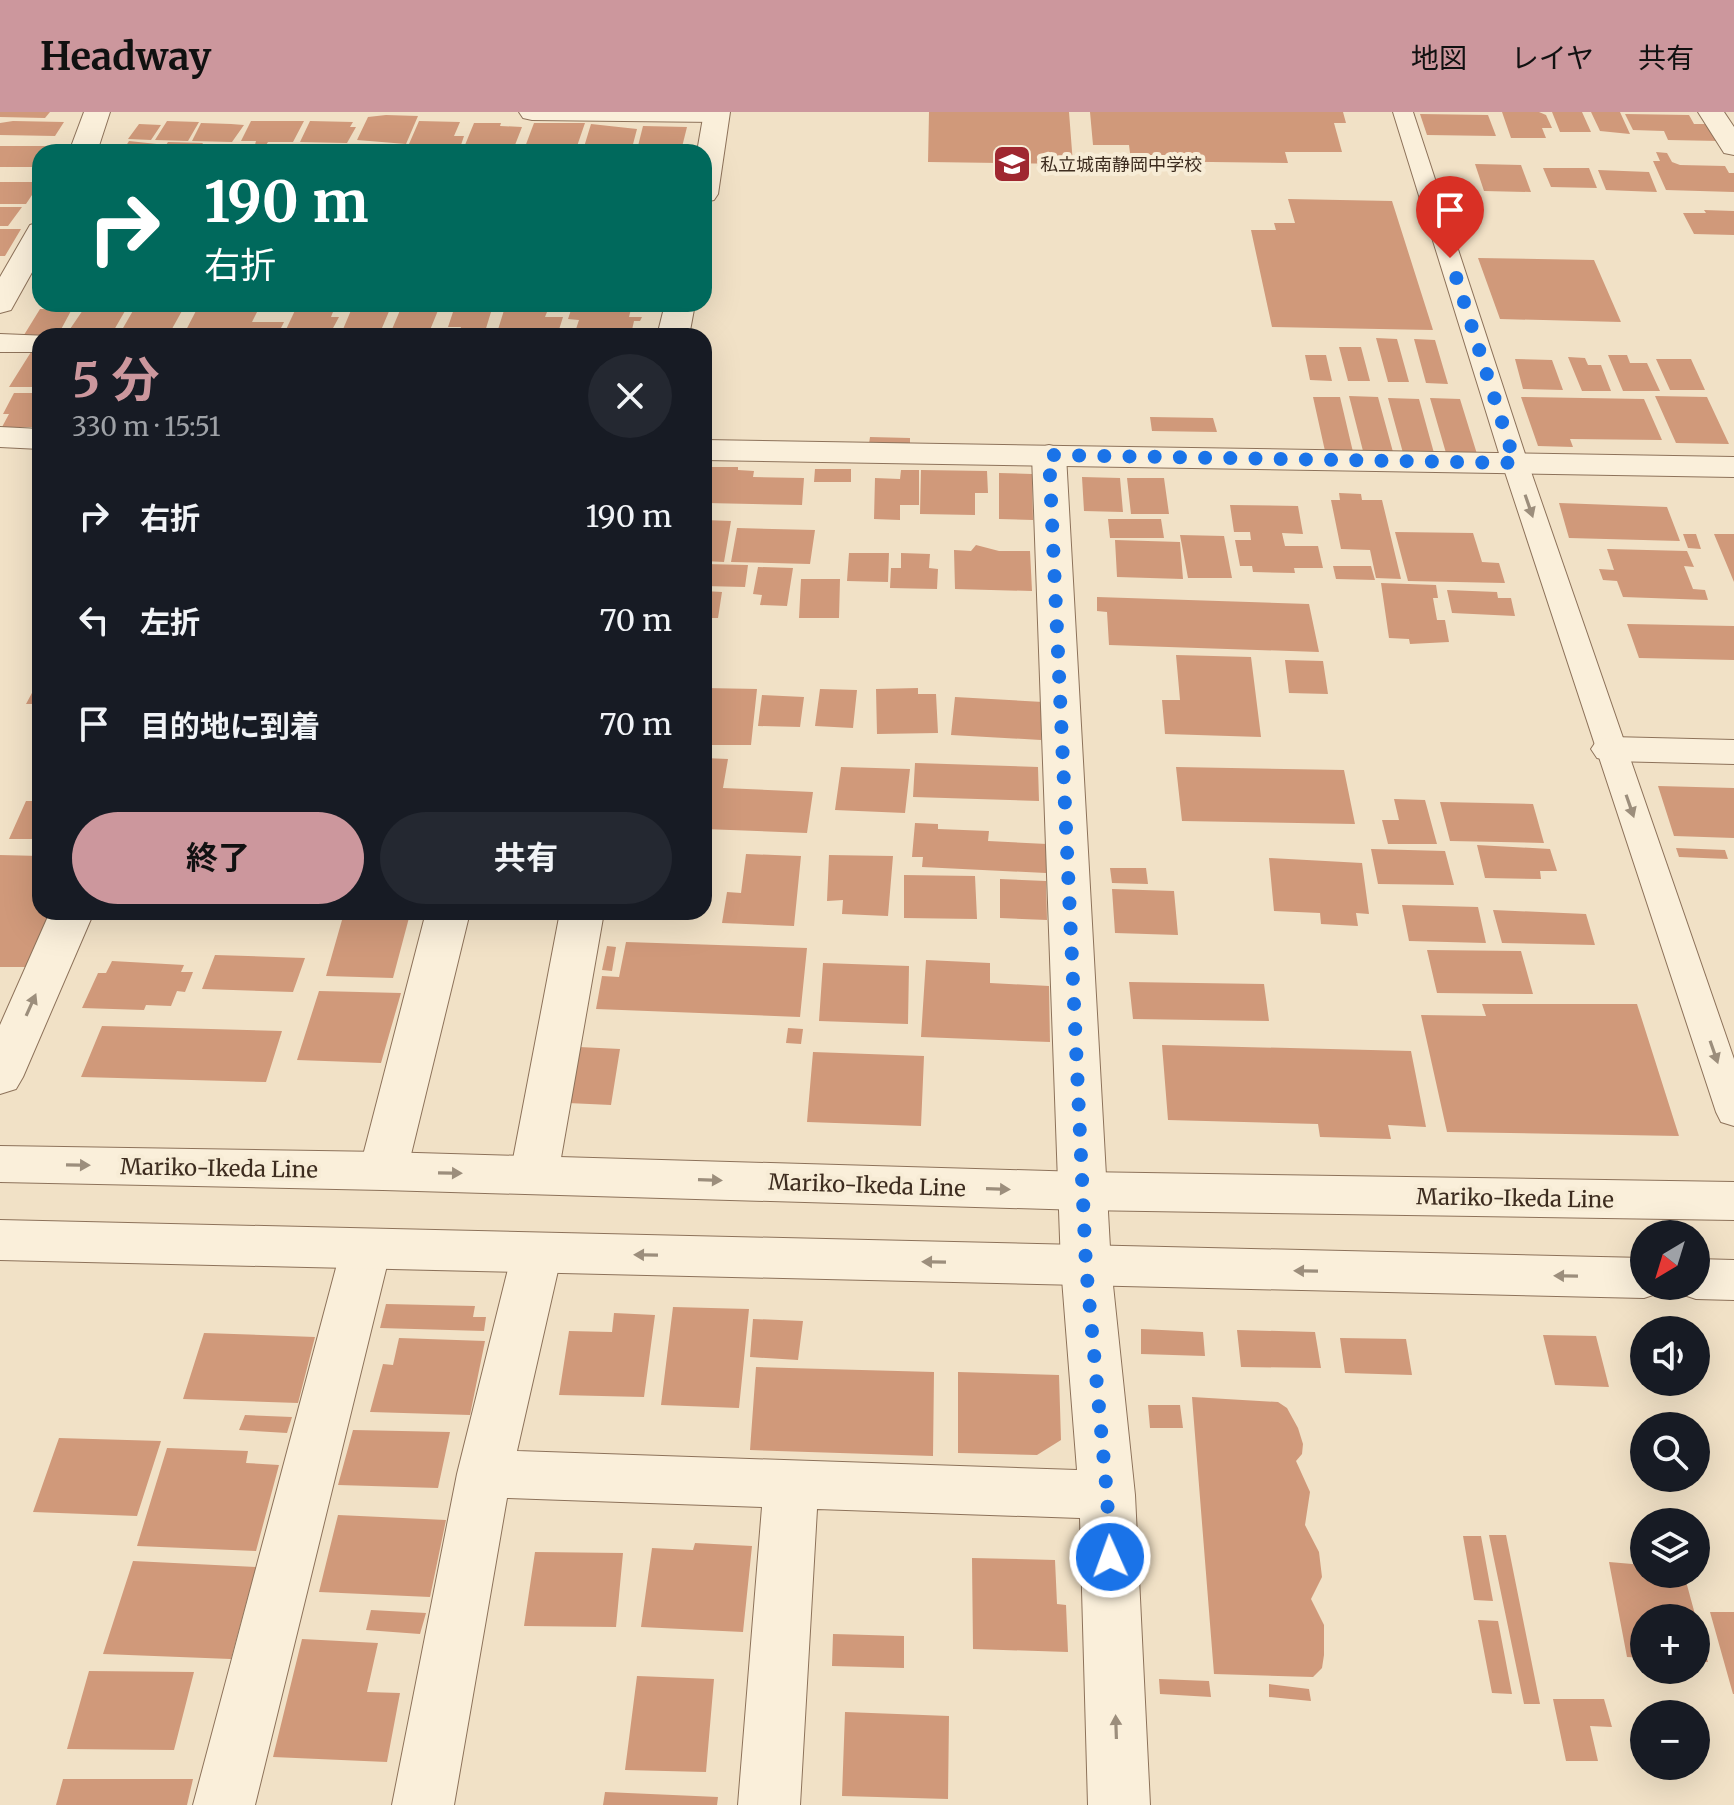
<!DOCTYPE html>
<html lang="ja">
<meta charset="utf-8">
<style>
body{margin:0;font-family:Merriweather,"Noto Sans JP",serif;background:#242831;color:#f1f3f6;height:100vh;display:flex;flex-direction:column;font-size:30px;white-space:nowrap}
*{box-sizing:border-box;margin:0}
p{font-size:26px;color:#9ea1a6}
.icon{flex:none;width:44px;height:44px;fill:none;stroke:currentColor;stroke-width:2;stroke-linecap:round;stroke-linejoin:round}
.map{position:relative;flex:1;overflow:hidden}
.sheet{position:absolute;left:32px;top:216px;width:680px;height:592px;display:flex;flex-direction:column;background:#171b24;border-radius:24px;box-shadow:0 8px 32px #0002}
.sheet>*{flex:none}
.banner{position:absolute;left:32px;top:32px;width:680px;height:168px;border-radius:24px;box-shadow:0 8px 32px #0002;background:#00695c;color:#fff;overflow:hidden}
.needle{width:52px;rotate:218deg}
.fabs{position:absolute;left:1630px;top:1108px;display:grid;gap:16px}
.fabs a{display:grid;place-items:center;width:80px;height:80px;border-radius:50%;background:#171b24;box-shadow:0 8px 32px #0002;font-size:40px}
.pin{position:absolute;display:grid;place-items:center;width:68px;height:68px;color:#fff;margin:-82px -34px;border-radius:50% 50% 50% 0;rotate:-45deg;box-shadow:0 0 8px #0007}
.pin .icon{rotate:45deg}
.me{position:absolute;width:88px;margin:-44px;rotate:358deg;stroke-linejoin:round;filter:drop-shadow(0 0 6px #0008)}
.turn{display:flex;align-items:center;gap:28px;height:168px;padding:0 40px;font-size:36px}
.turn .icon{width:104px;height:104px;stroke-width:2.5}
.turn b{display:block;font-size:56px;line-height:68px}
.round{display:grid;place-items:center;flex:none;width:84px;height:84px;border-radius:42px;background:#242831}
.head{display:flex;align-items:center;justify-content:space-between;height:136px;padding:0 40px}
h1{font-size:48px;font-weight:700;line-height:60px;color:#cc979d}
.button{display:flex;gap:16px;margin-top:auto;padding:16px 40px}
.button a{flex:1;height:92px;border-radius:48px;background:#cc979d;color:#111;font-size:32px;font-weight:700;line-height:92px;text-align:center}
.button a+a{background:#242831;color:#f1f3f6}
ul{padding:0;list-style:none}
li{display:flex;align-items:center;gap:24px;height:104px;padding:0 40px}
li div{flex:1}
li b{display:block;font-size:30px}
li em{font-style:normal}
header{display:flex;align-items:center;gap:48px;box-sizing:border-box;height:112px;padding:0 40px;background:#cc979d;color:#111}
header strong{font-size:38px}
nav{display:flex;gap:44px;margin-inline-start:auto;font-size:28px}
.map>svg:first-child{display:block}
</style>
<header>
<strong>Headway</strong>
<nav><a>地図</a><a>レイヤ</a><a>共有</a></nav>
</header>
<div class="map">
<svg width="1734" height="1693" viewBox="0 0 1734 1693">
<rect width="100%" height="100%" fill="#f1e1c6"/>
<path fill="#d0997a" d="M0 0H50L45 6 0 5Z
M929 0H1069L1073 52 928 50Z
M1090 0H1343L1346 11H1334L1342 40H1285L1288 51 1131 49 1129 33H1093Z
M1502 0H1539L1546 3 1552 16H1542L1546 26H1511Z
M1552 0H1582L1591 20H1560Z
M1591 0H1620L1630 22 1600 19Z
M1420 2 1488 3 1496 24 1427 23Z
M1625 2 1689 3 1694 12H1712L1721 29 1668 28 1664 19 1633 18Z
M386 3 418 4 406 32 357 28 368 5Z
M13 9 64 10 55 24 0 23V11Z
M167 9 199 10 188 29 155 28Z
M251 9H304L293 30H268L264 36H299L297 40H253L256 29H241Z
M310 9 353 10 350 15H356L347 31 300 30Z
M419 9 460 10 454 24H464L461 33 409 32Z
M201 11 231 12 244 13 232 30 192 29Z
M474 11H501L500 14 522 15 515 33H465Z
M534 11H585L575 40H566L567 36 525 35Z
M139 12 161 13 151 28 128 27Z
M591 12 637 17 632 36 584 35Z
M643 14 687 15 681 39 637 38Z
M129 29 166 33 168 30 203 31 197 40H127L129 37H124Z
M208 32 252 33 248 40H203Z
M0 34H51L47 40H40V55H0Z
M1656 40 1667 41 1672 50 1680 53 1725 54 1729 61H1734V80L1666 78 1653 49H1660Z
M1475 52 1521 53 1531 80 1484 79Z
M1543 56H1589L1597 76 1551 75Z
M1598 58 1649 60 1657 80 1606 78Z
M0 70H40V71L26 92H0Z
M1288 87 1392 89 1433 218 1272 215 1251 118H1276L1274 111H1295Z
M0 95H22L8 114H0Z
M1704 98 1734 99V123L1694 122 1683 101H1706Z
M0 117H21L5 144H0Z
M1478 146 1594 148 1621 210 1500 207Z
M298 192H336L331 205H339L332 218 321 217 317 224H283Z
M198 195 259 196 252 210H284L277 224H183Z
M505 195H549L545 205H563L557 224H496Z
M572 195 631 197 629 205H642L640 209H634L632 218 576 217 579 208 568 207Z
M352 196 390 197 379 223 341 222Z
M401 196H439L428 223 390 222Z
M40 197H72L58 223H24Z
M134 197H183L168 224 119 223Z
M83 198H98L125 199 114 218 70 217Z
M453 200H491L484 223 459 222 461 215H448Z
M1376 226 1397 227 1409 270H1388Z
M1414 227 1435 228 1448 272 1426 271Z
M1339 235H1361L1370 269H1348Z
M31 240H40V275H9Z
M1305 243H1326L1332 269 1310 268Z
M1608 243H1627L1630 251H1647L1660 279H1623Z
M1568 245 1585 246 1588 253H1601L1611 279H1582Z
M1515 247 1552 248 1563 278 1523 277Z
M1656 247H1691L1705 278H1670Z
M14 281H40V315H2L9 302H3Z
M1349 284 1378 285 1393 340 1363 339Z
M1655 284 1707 285 1729 332 1676 331Z
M1313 285H1340L1353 340 1325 339Z
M1521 285 1644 287 1662 328 1570 327 1573 335 1538 334Z
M1388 286 1419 287 1434 341H1403Z
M1430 286 1460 287 1477 342 1446 341Z
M1150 305 1213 306 1217 320 1152 319Z
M870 325 910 326V333L869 332Z
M704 355H738V358L754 359 753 365 804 366 802 393 706 391Z
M815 357H851V370H814Z
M901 358H919V393H900V408L874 407 875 366 900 367Z
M921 358 987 359 988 381H975V403L920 402Z
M999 361 1032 362 1033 408 999 407Z
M1082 365 1120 366 1123 400 1084 399Z
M1127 366H1164L1169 402H1131Z
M1339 381 1361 382 1362 388H1382L1401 467 1376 466 1370 438 1341 437 1331 388H1340Z
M1559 391 1667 395 1680 429 1569 426Z
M1230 393 1298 394 1303 422 1282 421 1285 434H1318L1323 456H1294L1295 461 1253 460 1252 454H1240L1235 428H1251L1250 420H1234Z
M1108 407H1161L1164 426H1110Z
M704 408 731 409 724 450 704 449Z
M737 416 815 418 810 452 731 450Z
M1395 420 1473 421 1482 450 1499 451 1505 471 1408 469Z
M1683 422H1696L1701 437 1688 436Z
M1714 422H1734V470Z
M1180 423 1224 424 1232 466H1188Z
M1115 428 1180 430 1183 467 1117 465Z
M976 433 999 439H1030L1032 479 955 477 954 438 971 439Z
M1607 437 1687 439 1694 455 1684 454 1693 477 1705 478 1708 488 1623 485 1617 469 1603 468 1599 457 1614 458Z
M849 441H889L888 470 847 469Z
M901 441 930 442 929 456 938 457 937 477 890 476 891 456H901Z
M704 452 748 453 745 475 704 474Z
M1333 454H1371L1375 468 1336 467Z
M758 455 793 456 787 494 760 493 762 483 753 482Z
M801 467H840L839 506H799Z
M1381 471 1436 473 1438 486H1433L1437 508H1445L1449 530 1410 532 1409 527 1389 526Z
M1447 478 1497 480 1498 486H1511L1515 504 1452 501Z
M704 479 722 480 718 506H704Z
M1097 485 1309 492 1319 540 1109 533 1107 500 1097 499Z
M1627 512 1734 514V548L1639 546Z
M1176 543 1251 545 1261 625 1165 622 1162 588H1180Z
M1285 548 1323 549 1328 582 1289 581Z
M40 566V592H26Z
M705 576 757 577 751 633H704Z
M918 576V582H936L938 621 877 622 876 577Z
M820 577 857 578 853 616 815 614Z
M762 583 804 585 800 615 758 614Z
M955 585 1043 590 1041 628 951 623Z
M704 646 728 647 723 676 813 680 807 721 704 717Z
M915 651 1038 655 1039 689 913 685Z
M841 655 910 657 905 701 835 698Z
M1176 655 1344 658 1355 712 1182 709Z
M1658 674 1734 676V726L1674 724Z
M1394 687 1425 688 1437 732H1388L1382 708H1399Z
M26 689H40V727H9Z
M1440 690 1533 692 1544 731 1450 729Z
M915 711 938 712V717L989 719 988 729 1047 732 1046 761 922 755 923 745H912Z
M1477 733 1550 737 1557 759H1540L1541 767 1485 766Z
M1676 736 1725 738 1728 747 1679 745Z
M1371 737 1445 739 1454 773 1378 772Z
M746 742 801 744 794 814 722 811 727 780 741 781Z
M0 743 40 744V800H55L34 855H0Z
M829 743 893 744 888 804 842 802 843 788 827 789Z
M1269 746 1362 751 1369 802 1356 801 1358 814 1321 812 1320 801 1274 799Z
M1110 756H1146L1148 772 1112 771Z
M904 763 975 764 977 807 904 806Z
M1000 767 1046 769 1047 808 1000 806Z
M1112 777 1174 779 1178 823 1115 821Z
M1402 793 1478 795 1486 831 1409 829Z
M1493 798 1586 802 1595 833 1502 831Z
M344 801 410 802 393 866 326 864Z
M626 830 807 836 800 905 596 897 602 864 619 865Z
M607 834 616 835 612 859 602 858Z
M1427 838 1521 839 1533 882 1437 881Z
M215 843 305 846 293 880 202 877Z
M926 848 990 851V871L1049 874 1050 930 921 925Z
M112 849 184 853 181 860H193L185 880 177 879 171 894 146 893 144 898 82 896 98 861H106Z
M823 851 909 854 908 912 819 909Z
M1129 870 1264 872 1269 909 1133 907Z
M319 879 401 881 381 951 297 948Z
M1482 892H1637L1679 1024 1447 1020 1421 903 1486 904Z
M102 914 282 919 266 970 81 965Z
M788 916 803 917 801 932 786 931Z
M1162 933 1411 939 1426 1015 1388 1013 1391 1027 1320 1025 1318 1012 1168 1008Z
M579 935 620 937 611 993 568 991Z
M813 940 924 944 921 1014 807 1010Z
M386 1192 475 1194 473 1205H486L484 1219 380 1216Z
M673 1195 749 1197 739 1296 661 1293Z
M614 1201 655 1203 644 1285 559 1283 569 1219 612 1220Z
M753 1207 803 1209 798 1248 750 1245Z
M1141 1217 1203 1220 1205 1244 1141 1242Z
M1237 1218 1315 1220 1321 1256 1241 1255Z
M204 1221 315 1225 298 1291 183 1287Z
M1543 1223 1596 1224 1609 1275 1555 1273Z
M399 1226 485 1229 470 1303 370 1300 383 1252 393 1253Z
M1340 1226 1406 1227 1412 1263 1345 1261Z
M756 1255 934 1260 933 1344 750 1338Z
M958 1260 1059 1263 1061 1328 1037 1343 958 1341Z
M1192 1285 1278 1290 1287 1296 1298 1316 1303 1332 1302 1342 1296 1349 1310 1380 1305 1413 1319 1440 1322 1465 1311 1487 1324 1513V1543L1322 1556 1313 1565 1214 1562Z
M1148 1293H1180L1183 1316H1150Z
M245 1303 292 1305 287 1321 239 1318Z
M353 1318 450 1320 438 1376 338 1373Z
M59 1326 161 1329 137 1404 33 1400Z
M167 1336 248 1339 246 1351 279 1353 256 1439 137 1434Z
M338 1403 446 1408 430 1485 319 1480Z
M1489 1423H1506L1540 1592H1524Z
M1463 1424H1481L1493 1489 1474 1488Z
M695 1431 752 1434 743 1520 641 1515 652 1436 693 1438Z
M535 1440 623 1441 616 1515 524 1514Z
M972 1446 1055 1448 1057 1492 1066 1493 1068 1540 973 1537Z
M133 1449 256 1455 231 1547 103 1542Z
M1609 1450 1644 1453V1462H1684L1696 1506H1644V1546L1627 1545Z
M371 1498 426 1501 420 1522 366 1518Z
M1710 1500H1734V1582H1733Z
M1478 1508 1498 1509 1512 1582 1492 1581Z
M1696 1510H1697L1708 1550H1696Z
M833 1522 904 1524V1556L832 1554Z
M302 1527 378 1531 367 1580 400 1581 387 1650 273 1645Z
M89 1559 194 1560 174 1638 67 1637Z
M637 1564 714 1567 706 1660 625 1658Z
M1159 1567 1209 1569 1211 1585 1160 1582Z
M1269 1572 1309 1577 1311 1589 1269 1585Z
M1553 1587H1604L1612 1615 1590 1614 1598 1649H1566Z
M845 1600 949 1604 948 1687 842 1684Z
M63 1667H193L187 1693H56Z
M605 1680 718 1685 717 1693H603Z"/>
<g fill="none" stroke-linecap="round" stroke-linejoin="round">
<defs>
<path id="service" d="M1393 0H1413L1528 351 1734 947V1014L1721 1010 1716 1000 1502 351Z"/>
<path id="minor" d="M84 0H110L97 40H69Z
M519 0H728L729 2 725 8 716 10 532 8 523 6Z
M1698 0H1724L1734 15V43L1724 41Z
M40 110V146L11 198 0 201V165L30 113Z
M0 222 49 224H40V240H0Z
M1049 333 1061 336 1066 343 1111 1154 1135 1383 1150 1693H1088L1080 1406 817 1397 800 1693H738L762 1395 507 1386 454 1693H392L457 1362 512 1141 519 1127 537 1121 555 1127 562 1141 517 1339 1077 1358 1061 1154 1032 343 1037 336Z
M1611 625 1734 628V652L1611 649 1597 646 1591 637 1597 628Z
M50 800H94L23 965 16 977 0 982V913Z
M426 800H470L407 1059 400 1072 383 1078 366 1072 359 1059Z
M560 800H604L558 1063 551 1076 534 1082 517 1076 510 1063Z
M366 1117 384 1123 391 1137 255 1693H193L341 1137 348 1123Z"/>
<path id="tertiary" d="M704 0H730L718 82 714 88 704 90V40H697Z
M665 192H695L689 224H657Z
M0 315 40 317V337L0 335Z
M704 328 1734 345V365L704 348Z
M0 1034 383 1040 1082 1060 1734 1070V1108L1082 1098 383 1078 0 1070Z
M0 1108 1644 1146V1174H1665L1662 1180 1644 1186 0 1148Z
M1696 1147 1734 1148V1188L1696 1187 1678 1181 1674 1174H1696Z"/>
</defs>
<use href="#service" stroke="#8d725a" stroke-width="2"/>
<use href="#minor" stroke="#8d725a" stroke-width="2"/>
<use href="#tertiary" stroke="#8d725a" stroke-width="2"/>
<use href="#service" fill="#faefda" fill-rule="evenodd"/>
<use href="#minor" fill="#faefda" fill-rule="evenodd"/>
<use href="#tertiary" fill="#faefda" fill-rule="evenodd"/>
</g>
<defs><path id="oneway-solid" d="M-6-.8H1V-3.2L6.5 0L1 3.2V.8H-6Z" transform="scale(2)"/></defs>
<g fill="#9c8e7c">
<use href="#oneway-solid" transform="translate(1529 394) rotate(71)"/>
<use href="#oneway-solid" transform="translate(1630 694) rotate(71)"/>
<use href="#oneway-solid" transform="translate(31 893) rotate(-66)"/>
<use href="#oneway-solid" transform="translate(1714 940) rotate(71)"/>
<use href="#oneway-solid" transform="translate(78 1053) rotate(1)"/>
<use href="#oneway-solid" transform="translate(450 1061) rotate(1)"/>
<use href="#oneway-solid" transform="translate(710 1068) rotate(2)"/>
<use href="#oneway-solid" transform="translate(998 1077) rotate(2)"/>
<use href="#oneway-solid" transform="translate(646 1143) rotate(-179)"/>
<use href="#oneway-solid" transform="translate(934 1150) rotate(-179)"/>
<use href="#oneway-solid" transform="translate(1306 1159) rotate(-179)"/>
<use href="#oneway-solid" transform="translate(1566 1164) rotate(-179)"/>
<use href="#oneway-solid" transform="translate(1116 1615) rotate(-92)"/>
</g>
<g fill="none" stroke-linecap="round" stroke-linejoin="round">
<path stroke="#1a73e8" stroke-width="14" stroke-dasharray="0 25.2" d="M1110 1445 1107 1383 1086 1154 1049 343 1515 351 1450 146"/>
</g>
<defs>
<symbol id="school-square" viewBox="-11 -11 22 22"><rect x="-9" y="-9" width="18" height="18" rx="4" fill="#9f2730" stroke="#f7ecd6"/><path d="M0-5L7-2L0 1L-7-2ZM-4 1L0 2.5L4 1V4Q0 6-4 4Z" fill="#fff"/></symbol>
</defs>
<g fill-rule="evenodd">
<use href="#school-square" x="990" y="30" width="44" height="44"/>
</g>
<g text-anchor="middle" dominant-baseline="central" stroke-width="8" stroke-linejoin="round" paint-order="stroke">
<g font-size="18" fill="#3d2c1f" stroke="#f7ecd6" text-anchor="start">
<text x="1040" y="52">私立城南静岡中学校</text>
</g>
<g font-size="22" fill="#3d2c1f" stroke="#f7ecd6">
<text transform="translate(219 1056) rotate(1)">Mariko-Ikeda Line</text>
<text transform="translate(867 1073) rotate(2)">Mariko-Ikeda Line</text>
<text transform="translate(1515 1086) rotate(1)">Mariko-Ikeda Line</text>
</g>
</g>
</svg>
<div class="fabs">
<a><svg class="needle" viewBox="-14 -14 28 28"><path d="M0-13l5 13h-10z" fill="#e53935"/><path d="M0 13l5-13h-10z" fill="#9ea1a6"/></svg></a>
<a><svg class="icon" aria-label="sound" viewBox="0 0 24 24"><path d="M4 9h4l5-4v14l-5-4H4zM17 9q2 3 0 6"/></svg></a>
<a><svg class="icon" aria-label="search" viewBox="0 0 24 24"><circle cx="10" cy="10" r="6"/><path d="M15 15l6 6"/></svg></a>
<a><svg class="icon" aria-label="layers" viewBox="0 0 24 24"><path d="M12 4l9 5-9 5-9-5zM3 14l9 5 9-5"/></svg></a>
<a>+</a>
<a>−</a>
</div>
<div class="pin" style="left:1450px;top:146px;background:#d93025"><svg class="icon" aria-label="arrive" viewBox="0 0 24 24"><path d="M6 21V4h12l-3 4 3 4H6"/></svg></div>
<svg class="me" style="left:1110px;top:1445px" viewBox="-20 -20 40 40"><circle r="17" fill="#1a73e8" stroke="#fff" stroke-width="3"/><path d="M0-11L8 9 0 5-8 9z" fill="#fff"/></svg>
<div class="banner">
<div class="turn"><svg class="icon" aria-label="right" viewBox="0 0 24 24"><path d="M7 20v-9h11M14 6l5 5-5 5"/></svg><div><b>190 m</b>右折</div></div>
</div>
<section class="sheet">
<div class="head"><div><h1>5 分</h1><p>330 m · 15:51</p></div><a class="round"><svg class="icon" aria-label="close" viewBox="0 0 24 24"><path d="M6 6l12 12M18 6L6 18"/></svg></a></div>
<ul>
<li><svg class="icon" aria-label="right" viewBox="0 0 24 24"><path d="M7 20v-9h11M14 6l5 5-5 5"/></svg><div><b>右折</b></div><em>190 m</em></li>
<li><svg class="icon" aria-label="left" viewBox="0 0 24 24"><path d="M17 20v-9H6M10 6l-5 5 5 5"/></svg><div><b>左折</b></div><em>70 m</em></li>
<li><svg class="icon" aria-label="arrive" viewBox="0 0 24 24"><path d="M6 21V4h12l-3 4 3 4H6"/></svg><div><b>目的地に到着</b></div><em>70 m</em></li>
</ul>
<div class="button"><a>終了</a><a>共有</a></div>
</section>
</div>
